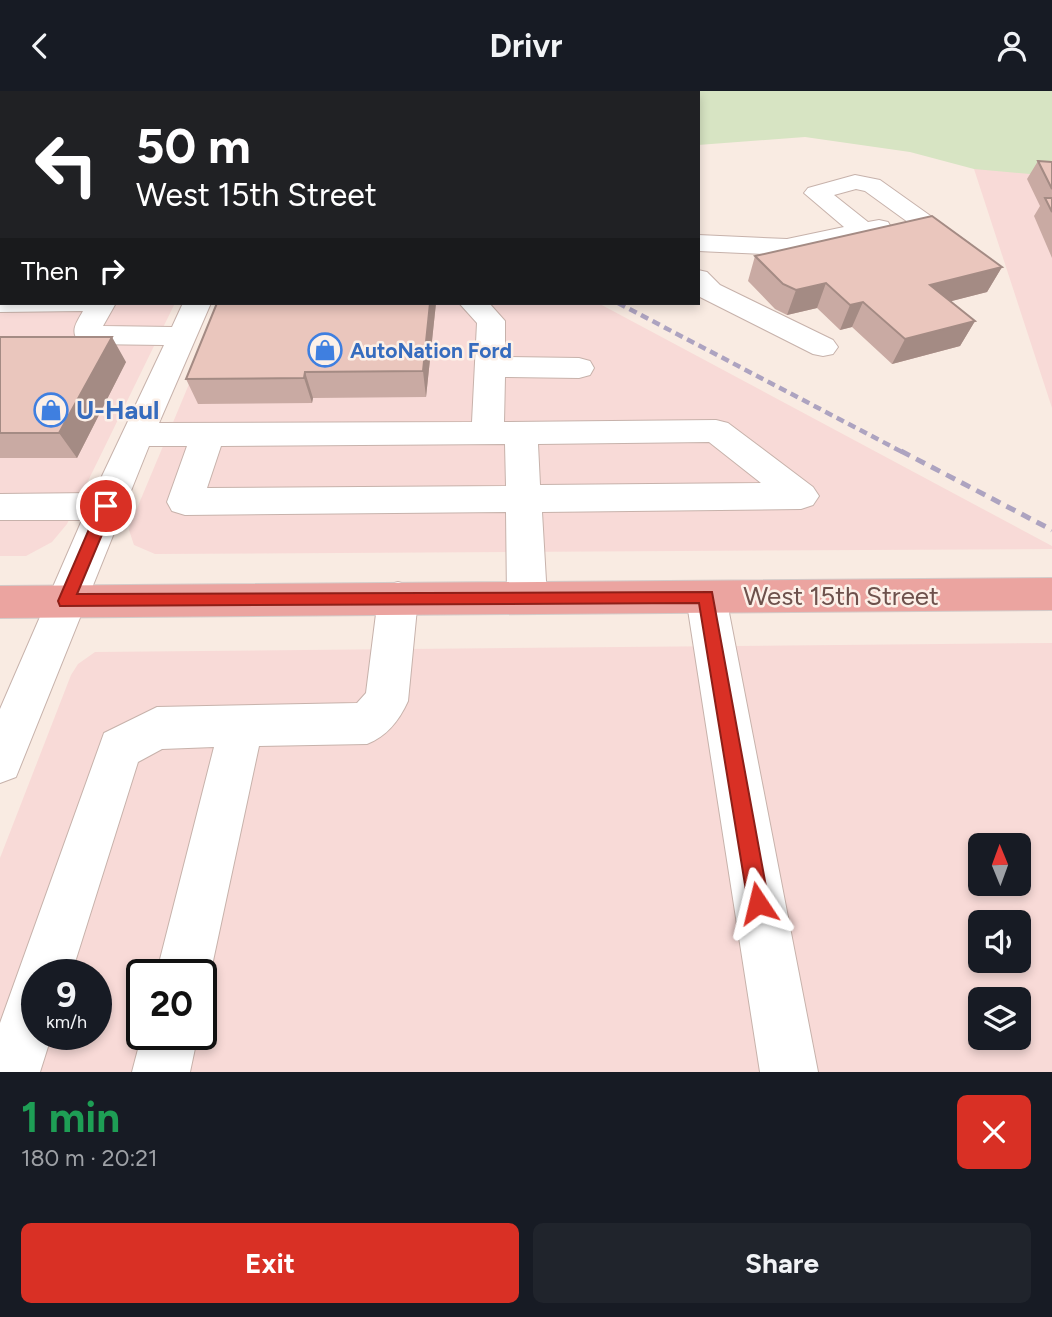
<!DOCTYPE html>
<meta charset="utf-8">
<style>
body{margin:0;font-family:Figtree,sans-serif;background:#20242c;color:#f1f3f6;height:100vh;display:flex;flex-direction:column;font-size:26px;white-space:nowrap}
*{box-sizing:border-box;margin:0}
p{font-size:23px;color:#9ea1a6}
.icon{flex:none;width:38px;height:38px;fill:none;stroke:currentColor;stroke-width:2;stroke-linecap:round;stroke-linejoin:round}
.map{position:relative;height:981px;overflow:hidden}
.drawer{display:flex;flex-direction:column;background:#171b24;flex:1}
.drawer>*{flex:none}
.top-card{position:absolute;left:0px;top:0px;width:700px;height:214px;box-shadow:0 4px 10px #0003;background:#202124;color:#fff;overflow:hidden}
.needle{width:46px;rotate:359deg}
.buttons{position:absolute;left:968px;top:742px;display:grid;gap:14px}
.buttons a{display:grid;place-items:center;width:63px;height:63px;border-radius:10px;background:#171b24;box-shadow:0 4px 10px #0003;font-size:35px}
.speed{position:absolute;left:21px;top:868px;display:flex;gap:14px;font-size:35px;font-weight:700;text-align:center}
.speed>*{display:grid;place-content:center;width:91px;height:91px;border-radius:50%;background:#171b24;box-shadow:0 4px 10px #0003;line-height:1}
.speed small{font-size:18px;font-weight:400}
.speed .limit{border:4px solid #111;border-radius:10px;background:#fff;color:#111}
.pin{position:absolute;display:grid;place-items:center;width:60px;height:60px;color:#fff;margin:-30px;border:4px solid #fff;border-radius:50%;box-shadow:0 2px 7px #0007}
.me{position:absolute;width:77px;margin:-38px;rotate:350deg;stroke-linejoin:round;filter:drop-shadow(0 0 5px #0008)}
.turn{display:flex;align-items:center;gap:24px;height:147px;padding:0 21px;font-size:32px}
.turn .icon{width:91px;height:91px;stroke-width:2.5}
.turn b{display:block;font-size:49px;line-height:60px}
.then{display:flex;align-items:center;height:66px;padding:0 21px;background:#0003;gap:14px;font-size:26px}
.round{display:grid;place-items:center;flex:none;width:74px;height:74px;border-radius:10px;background:#20242c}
.overview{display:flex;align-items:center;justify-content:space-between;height:119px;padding:0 21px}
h1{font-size:42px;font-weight:700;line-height:52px;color:#1e9e55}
.cta{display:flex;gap:14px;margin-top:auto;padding:14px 21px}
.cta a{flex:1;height:80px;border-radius:10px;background:#d93025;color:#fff;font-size:28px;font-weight:700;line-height:80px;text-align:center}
.cta a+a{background:#20242c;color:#f1f3f6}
header{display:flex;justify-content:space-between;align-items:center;height:91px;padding:0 21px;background:#171b24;font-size:32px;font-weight:700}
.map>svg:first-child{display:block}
</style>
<header><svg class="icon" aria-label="back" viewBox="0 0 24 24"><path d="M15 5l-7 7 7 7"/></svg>Drivr<svg class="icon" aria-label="person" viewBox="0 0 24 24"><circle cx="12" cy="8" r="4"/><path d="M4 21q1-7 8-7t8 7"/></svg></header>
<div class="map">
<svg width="1052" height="981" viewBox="0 0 1052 981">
<rect width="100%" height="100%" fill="#f9ebe2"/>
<path fill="#f8dad7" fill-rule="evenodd" d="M0 0 195 2H2V212H175L67 433 52 451 26 465H0Z
M970 69 1052 78V317L974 78Z
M223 212H598L1052 455V458L155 463 134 454 129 439 130 434Z
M1052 552V981H0V767L71 584 78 573 95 561ZM980 754H1018V793H980ZM980 831H1018V870H980ZM37 884H96V943H37ZM142 884H201V943H142ZM980 908H1018V947H980Z"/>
<path fill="#d7e4c3" d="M392 0H1052V85L974 78 910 61 805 46 698 54V2Z"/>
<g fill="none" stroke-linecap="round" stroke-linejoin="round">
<defs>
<path id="minor" d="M104 0H124L103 2Z
M279 0H299L278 2Z
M0 64H2V78H0Z
M855 84 880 89 970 153 974 158 970 163 961 166 952 163 865 100 856 98 834 104 868 131 879 129 888 131 891 136 888 141 787 164 698 160V144L787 148 844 136 804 102 808 97Z
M0 120H2L0 136Z
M698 179 707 181 720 194 833 249 838 256 833 263 823 265 813 263 700 206Z
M0 205 2 212H116L103 235 172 236 183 212H211L159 332 472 331 477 232 459 212H489L505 230V266L579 267 590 270 594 277 590 284 579 287 505 286 504 331 716 329 728 332 813 396 819 405 813 414 801 418 542 421 547 507 541 519 527 523 513 519 507 507 506 421 185 424 172 420 167 411 187 355H149L16 686 0 692V618L82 429H0V403L94 402 164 254 88 253 78 250C70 239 77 231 83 220L0 221ZM709 351 761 392 540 394 538 353ZM505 353 506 395 207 397 221 355Z
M706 490 720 494 726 506 818 981H760L686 506 692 494Z
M398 491 412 495 418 507 408 610C399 630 387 645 367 653L259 655 210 884 202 903 201 884H156L214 656 162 658 138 671 71 884H37V943H52L40 981H0V932L104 642 157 616 357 612 366 602 378 507 384 495Z
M142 943H198L190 981H132Z"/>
<path id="highway" d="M1052 487V519L0 527V495Z"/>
</defs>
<use href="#minor" stroke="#c7b2ab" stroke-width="2"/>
<use href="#highway" stroke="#d3cbc9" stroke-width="2"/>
<use href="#minor" fill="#fff" fill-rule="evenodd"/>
<use href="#highway" fill="#eba4a0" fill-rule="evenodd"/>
<path stroke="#ada3c0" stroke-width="2.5" stroke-dasharray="6 4.5" stroke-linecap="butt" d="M213 0 217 2"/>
<path stroke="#ada3c0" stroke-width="4.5" stroke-dasharray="8 5" stroke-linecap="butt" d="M618 212 904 362"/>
<path stroke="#ada3c0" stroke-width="5" stroke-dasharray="10 7" stroke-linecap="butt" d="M901 360 1052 439"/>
</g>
<path fill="#c9aaa3" d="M0 0H96L95 2H2V62L0 61Z
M1038 70 1052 71V167L1034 125 1040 115 1027 88Z
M755 165 1002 176 987 201 951 210 975 230 960 255 892 273 852 236 840 239 817 217 787 224 775 218 748 190Z
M436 212 426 306 313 307 312 312 198 313 186 288Z
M0 246 126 271 77 367H0Z"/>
<path fill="#a48b84" d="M68 0H96L95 2H67Z
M1002 176 987 201 917 219 930 194Z
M826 192 817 217 787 224 796 199Z
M863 211 852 236 840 239 850 214Z
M430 212H436L426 306 423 280Z
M975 230 960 255 892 273 905 248Z
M112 246 126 271 77 367 59 342Z
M305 281 313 307 312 312 304 287Z"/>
<path fill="#eac6bd" stroke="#a48b84" stroke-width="2" d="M0 0H68L67 2H2V43H0Z
M1038 70 1052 71V98Z
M1045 107H1052V121Z
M932 125 1002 176 930 194 975 230 905 248 863 211 850 214 826 192 796 199 783 193 755 165Z
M217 212H430L423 280 305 281 304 287 186 288Z
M0 246H112L59 342H0Z"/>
<path fill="#d93025" stroke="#8d1f18" stroke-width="2" d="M106 409 114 415 77 503 712 501 769 812 766 820 758 823 751 820 748 812 699 512 60 515 58 510 99 415Z"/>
<defs>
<symbol id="shop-ring" viewBox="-11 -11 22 22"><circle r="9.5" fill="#fcf0e8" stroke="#3f7fe0" stroke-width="1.5"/><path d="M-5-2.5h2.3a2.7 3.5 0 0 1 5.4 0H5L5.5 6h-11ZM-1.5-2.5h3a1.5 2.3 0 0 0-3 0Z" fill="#3f7fe0"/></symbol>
</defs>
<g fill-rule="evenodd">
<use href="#shop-ring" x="306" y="240" width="38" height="38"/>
<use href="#shop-ring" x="32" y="300" width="38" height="38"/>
</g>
<g text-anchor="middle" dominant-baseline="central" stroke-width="5" stroke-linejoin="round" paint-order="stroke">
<g font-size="21" font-weight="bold" fill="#366cbe" stroke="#fcf0e8" text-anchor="start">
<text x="350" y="259">AutoNation Ford</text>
</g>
<g font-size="26" font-weight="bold" fill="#366cbe" stroke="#fcf0e8" text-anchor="start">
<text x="76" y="319">U-Haul</text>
</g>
<g font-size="26" fill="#6d514c" stroke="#fcf0e8">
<text x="841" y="505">West 15th Street</text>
</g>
</g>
</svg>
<div class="buttons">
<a><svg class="needle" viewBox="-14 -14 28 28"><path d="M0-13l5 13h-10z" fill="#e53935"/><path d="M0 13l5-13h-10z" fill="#9ea1a6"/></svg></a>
<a><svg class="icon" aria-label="sound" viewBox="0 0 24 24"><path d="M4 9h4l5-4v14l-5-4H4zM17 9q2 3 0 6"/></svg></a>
<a><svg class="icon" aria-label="layers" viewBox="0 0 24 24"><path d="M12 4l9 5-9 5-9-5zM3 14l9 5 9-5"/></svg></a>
</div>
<div class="speed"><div>9<small>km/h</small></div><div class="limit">20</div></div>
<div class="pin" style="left:106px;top:415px;background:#d93025"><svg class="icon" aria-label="arrive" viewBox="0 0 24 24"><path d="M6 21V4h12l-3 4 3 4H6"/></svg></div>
<svg class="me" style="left:758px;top:812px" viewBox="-20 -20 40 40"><path d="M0-17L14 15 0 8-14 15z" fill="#d93025" stroke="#fff" stroke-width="4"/></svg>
<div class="top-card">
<div class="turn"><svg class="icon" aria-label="left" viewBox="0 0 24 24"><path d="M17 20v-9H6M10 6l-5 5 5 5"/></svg><div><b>50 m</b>West 15th Street</div></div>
<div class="then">Then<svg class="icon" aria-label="right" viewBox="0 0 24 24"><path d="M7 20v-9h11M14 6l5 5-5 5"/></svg></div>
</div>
</div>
<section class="drawer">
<div class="overview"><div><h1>1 min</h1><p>180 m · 20:21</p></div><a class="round" style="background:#d93025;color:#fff"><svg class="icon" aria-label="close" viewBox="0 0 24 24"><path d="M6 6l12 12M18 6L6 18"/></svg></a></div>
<div class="cta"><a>Exit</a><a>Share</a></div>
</section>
